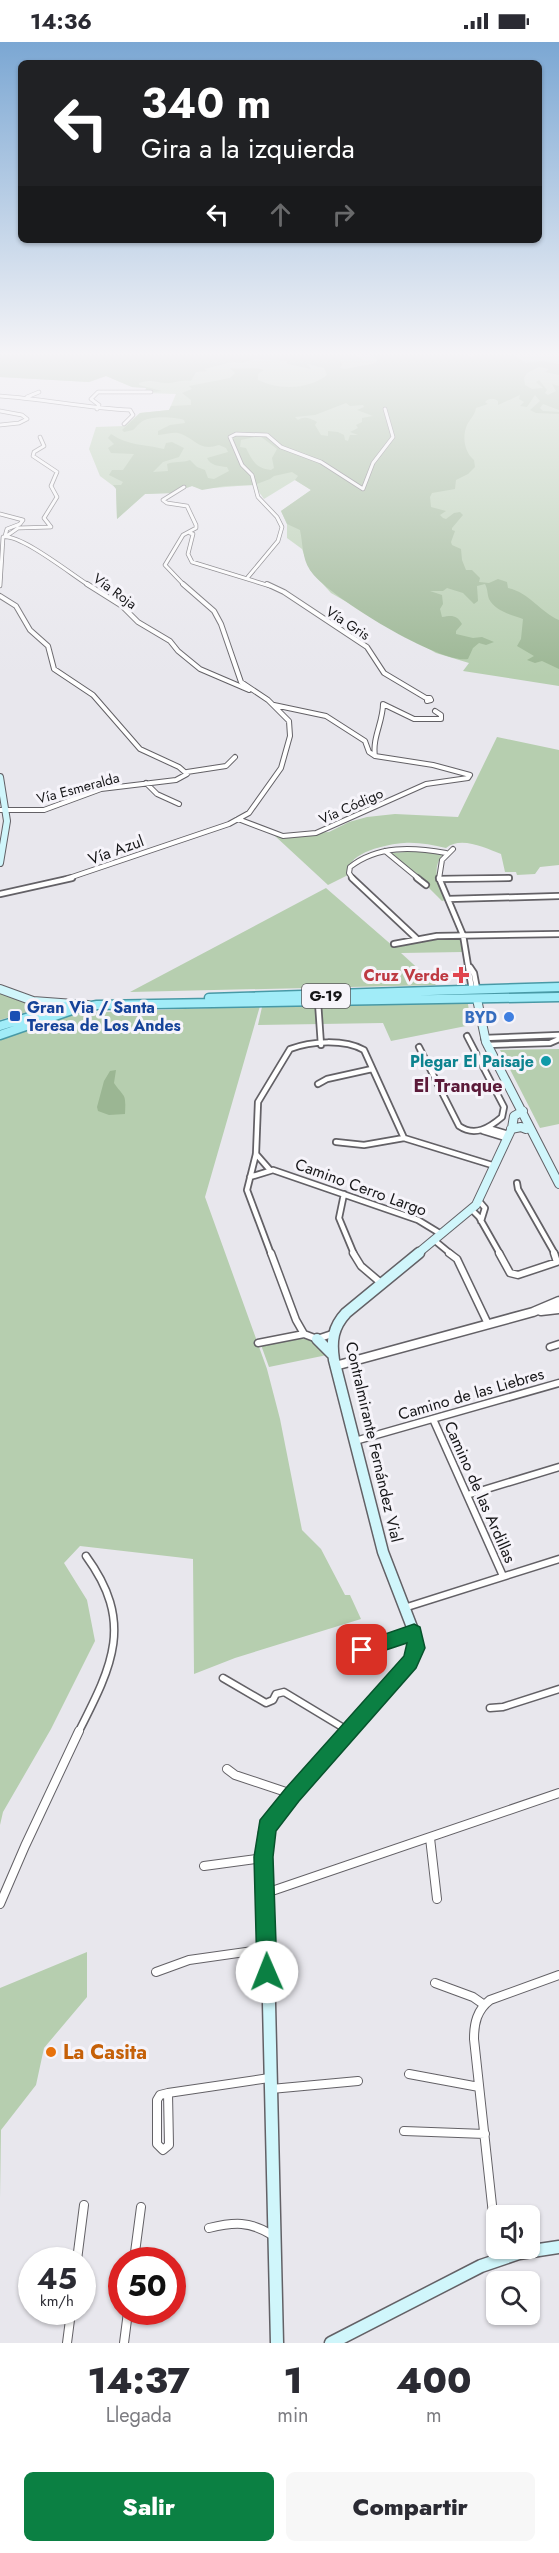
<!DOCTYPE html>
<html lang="es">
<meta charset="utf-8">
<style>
body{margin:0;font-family:Jost,sans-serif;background:#f7f7f7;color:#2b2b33;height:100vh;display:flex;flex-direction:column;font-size:22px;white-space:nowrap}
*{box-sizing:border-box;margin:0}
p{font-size:20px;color:#7c7c81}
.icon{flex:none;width:33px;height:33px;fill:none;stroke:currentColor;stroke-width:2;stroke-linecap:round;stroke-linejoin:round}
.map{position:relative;height:2301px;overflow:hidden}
.details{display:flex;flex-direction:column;background:#fff;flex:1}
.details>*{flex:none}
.top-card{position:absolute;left:18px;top:18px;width:524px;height:183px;border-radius:9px;box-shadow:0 2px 4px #0004;background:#202124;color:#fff;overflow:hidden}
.fabs{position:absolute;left:486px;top:2163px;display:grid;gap:12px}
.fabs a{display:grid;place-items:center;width:54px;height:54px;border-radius:9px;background:#fff;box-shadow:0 2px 4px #0004;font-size:30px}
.speed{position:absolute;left:18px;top:2205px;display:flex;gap:12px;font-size:30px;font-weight:700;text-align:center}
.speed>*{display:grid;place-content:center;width:78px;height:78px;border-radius:50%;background:#fff;box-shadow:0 2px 4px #0004;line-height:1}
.speed small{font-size:15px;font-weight:400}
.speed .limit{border:9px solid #d22;background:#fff;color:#111}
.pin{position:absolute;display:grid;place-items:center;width:51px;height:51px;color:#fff;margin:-26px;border-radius:12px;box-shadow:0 3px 9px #0006}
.me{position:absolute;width:66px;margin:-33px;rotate:359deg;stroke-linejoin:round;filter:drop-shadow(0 0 4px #0008)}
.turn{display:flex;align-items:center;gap:21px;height:126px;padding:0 24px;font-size:27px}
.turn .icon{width:78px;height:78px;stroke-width:2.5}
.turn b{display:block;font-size:42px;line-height:51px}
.lanes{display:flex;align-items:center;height:57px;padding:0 24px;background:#0003;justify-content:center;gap:30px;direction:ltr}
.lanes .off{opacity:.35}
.eta{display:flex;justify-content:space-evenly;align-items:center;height:102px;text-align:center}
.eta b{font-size:36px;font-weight:800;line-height:42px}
.primary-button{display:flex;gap:12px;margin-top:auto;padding:12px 24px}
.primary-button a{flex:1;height:69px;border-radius:9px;background:#0b8043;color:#fff;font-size:24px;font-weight:800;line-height:69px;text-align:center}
.primary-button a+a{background:#f7f7f7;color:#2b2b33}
.status{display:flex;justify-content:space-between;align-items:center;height:42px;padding:0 30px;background:#fff;direction:ltr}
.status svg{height:16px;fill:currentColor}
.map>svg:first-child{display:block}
</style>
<div class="status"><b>14:36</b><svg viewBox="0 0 49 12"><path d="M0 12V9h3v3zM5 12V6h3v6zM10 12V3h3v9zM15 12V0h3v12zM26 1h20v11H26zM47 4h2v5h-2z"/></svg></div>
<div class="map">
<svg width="559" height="2301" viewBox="0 0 559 2301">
<rect width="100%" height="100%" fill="#e8e7ed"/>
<path fill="#b6ceaf" d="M0 313H559V644L463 629 469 621 436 611 331 551 310 528 302 507 287 496V482L281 469 311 448 295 438 264 457 254 443C236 443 207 449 192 444L172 451 145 452 117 477 116 446 100 434 89 407 96 385 124 384 140 371 169 368 176 352 145 351 146 346 132 345 106 334 89 340 0 335Z
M497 695 559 708V823L540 825 535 832 517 833 516 830H505L501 812C485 806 461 794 446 806 432 803 418 800 404 801 387 802 344 811 348 833L328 843 275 794 329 790 349 780 367 775 395 772 458 775Z
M420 809 442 813C431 829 439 842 446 858L442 859 428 845 427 840 391 811Z
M326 846 394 905 434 897 459 895 463 910 401 911 436 943 130 950Z
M0 951 34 959 33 968 0 978Z
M376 962H468L471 983 391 999 383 981 258 983 262 965Z
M260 964 205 1155 267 1327 280 1377 302 1488 321 1507 345 1553H350L361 1577 235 1616 194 1632 193 1517 80 1504 64 1521 87 1558 95 1599 51 1687 3 1770 0 1783V998L54 977 82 971Z
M559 1007V1082L540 1086 500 1008Z
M298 1296 310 1298 327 1313 269 1325 261 1303Z
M87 1910V1955L44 2006 36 2043 1 2088 0 2156V1946Z"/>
<path fill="#9bb693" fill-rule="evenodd" d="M0 313H355L363 318H340L342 323 340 326 345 327 376 321 377 318 373 313H465L472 315 476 313H514L526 321 541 319 559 322V333L545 330 549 327 539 325 527 331 524 336 525 343 532 347 543 346 536 340 539 338 547 348 545 351 548 353 556 349 552 342 559 344V368L543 362 540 366 543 369 559 370V372L536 371 530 368 540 359 535 353 527 365 520 364 524 360 519 357 520 353 498 363V359C494 356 489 356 485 360L488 362 476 366C475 373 470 377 467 383 462 394 464 410 474 418L475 425 468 432 456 438 455 447 432 451 430 455 431 465 446 469 440 473 443 476 446 477 454 471 460 470 463 473 452 486V488L455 489 451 500 452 503 461 507 462 518 466 528H472L480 536 479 540 489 541 498 537 507 540 508 546C530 551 540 570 559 578V627L542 619 535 621 527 618 534 614 517 604 521 597 523 577C512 573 495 569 489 557 487 551 488 548 485 542L477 544 478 559 474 562 463 551 447 546 443 549H430L442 553 443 562 440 567 442 575C452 573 457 573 462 582L456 589V592L473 596 482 595 494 600 486 603 479 601 473 606 468 617C441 623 325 553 310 528 302 516 303 502 300 488L287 482 281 469 311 448 295 438 298 434 292 430 274 434 270 437 254 443 225 444 202 448 192 444 172 451 145 452 117 477 116 447 113 443H121L123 440 109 433 112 428H123L134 412 111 411 108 406 114 402 108 396 111 392C129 404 144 402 164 407L166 401 172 400 184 406 179 415 163 420 153 430 168 429 167 422C175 419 182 421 190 418L197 425 205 428 208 436 214 437 229 429 227 425C219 424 211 424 207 416L228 410 226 406 219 403C198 410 196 396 178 391 173 390 164 393 158 393V389L170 383 185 381 184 378C174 375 149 373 140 381 137 383 136 386 133 388L124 390 122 388 140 371 169 368 171 364 191 363V358L182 351 192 347 189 344 230 336 235 331 230 326C242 328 254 324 264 328L258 332V338C279 348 308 348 327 333L324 326 307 322 311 327 287 322V319L255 317 242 321 233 320 204 327 208 329 196 330 191 339C181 337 174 342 165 341 153 340 152 337 139 341V343L162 349 145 351 146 346 132 345 106 334 89 340 0 335ZM346 361 350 364 363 363 364 365 357 368 373 374 362 376V380L356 383 358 386 350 390 358 393H350L348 399 345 398 344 393 338 390 328 389V394L321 393 315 383 317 380C310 376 304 374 298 378L295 375 315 373ZM260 394 277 407 272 416 274 426 271 428C256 427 252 418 246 406L240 405 241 398Z
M116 1028 114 1041C125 1057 126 1050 125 1072L109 1073 98 1069 97 1065 104 1039 110 1029Z"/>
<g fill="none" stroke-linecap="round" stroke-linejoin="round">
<defs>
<path id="minor-far4" d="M0 354C44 357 86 366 130 368L133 373 124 382
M27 355 39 350
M97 367 99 363 91 357 98 350H151
M0 369 22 373 27 377 19 381 0 383
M184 445 163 458 167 461 187 464 196 483V486L183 493 165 523 185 544
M0 472 23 478 20 482 7 487 5 494
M190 491 193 492 188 512 192 520 270 544
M8 493 18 486 51 485 44 476 57 455 51 444 57 430 33 414 34 410 44 404 40 395
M248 535 278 499 282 485 277 475 258 455 252 433 242 423 230 395 236 392 267 393 281 405 321 420 363 447 373 421 393 395 385 367
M0 544 3 495C21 492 72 533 90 544"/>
<path id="minor-far3" d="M87 542 122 564 138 580 170 599 178 609 200 627 249 648
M267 542 284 550 367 605 384 631 426 656
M0 554 16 564 30 588 48 604 54 627 93 653 140 707 179 725 187 732 176 738 101 747 44 768H0
M427 656H430L431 658 427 659Z
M274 663 326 674 365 699 369 710 375 714 433 723 470 733
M375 714C372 696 383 680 383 662L414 677H441V673L435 669
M187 730 226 724 235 715
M146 741 157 752 179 762
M238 777 283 794 316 791 426 742 468 736 470 733
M385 809 419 837
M66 837 229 782 249 771 281 726 290 694 289 679 268 658 241 640 221 582 214 569 183 542
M353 837 349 831 350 825C378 803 413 805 446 811
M439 837 442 818 453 807
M439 837 509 836"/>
<path id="minor-far2" d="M352 836 416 896
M417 836 426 843
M439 836 463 893 472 948
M439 837 509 836
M0 852 72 836
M448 857 559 854
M394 902 437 894 559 892
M470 925 474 931 477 947
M318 960 321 1003
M484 996 559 993
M487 1003 550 1001 559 997
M419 1005 459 1084C475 1095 489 1086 502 1075L504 1065 467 994
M318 1042 327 1037 372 1027
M488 1086 508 1092
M483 1089 506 1096
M336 1100 364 1103 404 1096
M256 1112 270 1128
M250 1135 273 1128 418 1178 441 1192
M517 1141 518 1147 555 1212
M344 1152 339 1176 354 1212
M479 1159 485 1166 481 1179
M471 1167 479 1175 500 1212
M434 1198 451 1212
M271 1212 247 1148 256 1112 258 1060 290 1007C311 999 344 997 364 1008L404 1096 495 1124"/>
<path id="minor-far1" d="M271 1211 296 1278 304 1292
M353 1211 361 1224 381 1241
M449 1211 457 1217 488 1282
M499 1211 510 1231 518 1233 557 1220 554 1211
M258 1301 304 1292 317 1297 332 1292
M550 1305 559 1302
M433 1377 503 1534
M355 1399 559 1341
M467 1453 559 1425
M404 1566 559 1517
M351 1608 367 1607 414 1591
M223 1636 266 1661 273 1658 276 1652 284 1650 347 1688
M490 1666 503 1665 559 1647
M78 1691C112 1624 135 1581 86 1514"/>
<path id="minor" d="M227 1727 235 1733 292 1752
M430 1796 437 1857
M204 1824 264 1816
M266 1851 559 1751
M0 1862 25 1804 79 1689
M156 1930 189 1918 266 1907
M435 1941 473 1955 483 1962
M409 2032 479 2045
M271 2047 358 2039
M168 2051 169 2103 163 2108 157 2102V2058L160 2053Z
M168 2051 269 2036
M404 2089 485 2092
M209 2186C234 2180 250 2179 272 2193
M496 2200 474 1997C474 1981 477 1968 490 1958L559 1933
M497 2206 499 2217
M77 2218 84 2163
M134 2218 141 2165
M67 2301 71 2270
M124 2301 128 2270"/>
<path id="tertiary" d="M541 1269 559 1267
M335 1324 533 1270 559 1259"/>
<path id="secondary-far3" d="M0 735 7 779 0 821"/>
<path id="secondary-far2" d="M0 947 33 959 88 963
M477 957 486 1000 559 1142
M511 1087 521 1085 526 1087
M417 1212 476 1163 512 1086 514 1074 523 1069"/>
<path id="secondary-far1" d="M317 1297 332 1312
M347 1691 410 1620 416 1606 415 1593 383 1510 334 1318C331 1299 333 1285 346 1271L419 1211"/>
<path id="secondary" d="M277 2301 265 1791 274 1773 349 1689
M331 2301 481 2224 519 2211 559 2205"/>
<path id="primary" d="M209 956 559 945
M0 984 72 962
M0 993 75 967 97 963 559 955"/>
</defs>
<use href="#minor-far4" stroke="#636166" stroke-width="4.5"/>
<use href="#minor-far3" stroke="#636166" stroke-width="6"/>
<use href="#minor-far2" stroke="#636166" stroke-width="8"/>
<use href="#minor-far1" stroke="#636166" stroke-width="9"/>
<use href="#minor" stroke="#636166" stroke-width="10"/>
<use href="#tertiary" stroke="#636166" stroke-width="11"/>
<use href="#secondary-far3" stroke="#636166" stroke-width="8"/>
<use href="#secondary-far2" stroke="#636166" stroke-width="10"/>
<use href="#secondary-far1" stroke="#636166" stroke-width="13"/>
<use href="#secondary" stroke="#636166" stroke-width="15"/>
<use href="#primary" stroke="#4899a6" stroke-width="11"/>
<use href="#minor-far4" stroke="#fff" stroke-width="3"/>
<use href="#minor-far3" stroke="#fff" stroke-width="4"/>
<use href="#minor-far2" stroke="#fff" stroke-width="4.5"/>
<use href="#minor-far1" stroke="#fff" stroke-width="6"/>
<use href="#minor" stroke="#fff" stroke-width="8"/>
<use href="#tertiary" stroke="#fff" stroke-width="8"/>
<use href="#secondary-far3" stroke="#d0f6fb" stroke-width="6"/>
<use href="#secondary-far2" stroke="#d0f6fb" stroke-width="8"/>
<use href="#secondary-far1" stroke="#d0f6fb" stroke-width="10"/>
<use href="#secondary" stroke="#d0f6fb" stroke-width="12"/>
<use href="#primary" stroke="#a1ecf8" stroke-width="8"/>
</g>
<linearGradient id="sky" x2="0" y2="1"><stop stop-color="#7ba7d3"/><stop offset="0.49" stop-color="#f5f4f7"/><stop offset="1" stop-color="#f5f4f7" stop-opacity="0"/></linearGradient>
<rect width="559" height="635" fill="url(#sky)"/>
<path fill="#0b8043" stroke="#07532c" stroke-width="1.5" d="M414 1582 420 1585 425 1606 416 1626 299 1759 276 1789 273 1815 277 1930 274 1938 267 1941 260 1938 257 1930 254 1815 260 1778 286 1746 404 1614 407 1601 362 1616 356 1614 353 1608 356 1602Z"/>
<path fill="#e0444e" stroke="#f6f4fa" stroke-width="2" d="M458 924h6v6h6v6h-6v6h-6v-6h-6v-6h6z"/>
<rect fill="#1a4fb4" stroke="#f6f4fa" stroke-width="2" x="9" y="968" width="12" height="12" rx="3"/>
<circle fill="#3f7fe0" stroke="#f6f4fa" stroke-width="2" cx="509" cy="975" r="6"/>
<circle fill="#0f9aa8" stroke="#f6f4fa" stroke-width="2" cx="546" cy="1019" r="6"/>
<circle fill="#e8710a" stroke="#f6f4fa" stroke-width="2" cx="51" cy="2010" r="6"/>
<g text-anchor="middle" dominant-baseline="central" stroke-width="6" stroke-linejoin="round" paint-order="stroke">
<g font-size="14" fill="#161618" stroke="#f6f4fa">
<text transform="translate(115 549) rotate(36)">Vía Roja</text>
<text transform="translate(348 581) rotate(33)">Vía Gris</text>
<text transform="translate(78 746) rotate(-15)">Vía Esmeralda</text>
<text transform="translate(351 764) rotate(-24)">Vía Código</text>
</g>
<rect fill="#f6f4fa" stroke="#59595c" stroke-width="1.5" x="302" y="942" width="48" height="24" rx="4.5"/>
<g font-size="15" font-weight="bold" fill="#161618">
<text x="326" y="954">G-19</text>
</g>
<g font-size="16" fill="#161618" stroke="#f6f4fa">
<text transform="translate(116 808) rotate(-20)">Vía Azul</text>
<text transform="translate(361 1145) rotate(20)">Camino Cerro Largo</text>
<text transform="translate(471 1352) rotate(-16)">Camino de las Liebres</text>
<text transform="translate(374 1400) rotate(77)">Contralmirante Fernández Vial</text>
<text transform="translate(480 1450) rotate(66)">Camino de las Ardillas</text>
</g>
<g font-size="16" font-weight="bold" fill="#be3a42" stroke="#f6f4fa" text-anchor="end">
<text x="449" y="933">Cruz Verde</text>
</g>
<g font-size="16" font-weight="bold" fill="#164399" stroke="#f6f4fa" text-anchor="start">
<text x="27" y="965">Gran Via / Santa<tspan x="27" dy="18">Teresa de Los Andes</tspan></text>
</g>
<g font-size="16" font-weight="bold" fill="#366cbe" stroke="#f6f4fa" text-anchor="end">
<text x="497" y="975">BYD</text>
</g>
<g font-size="16" font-weight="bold" fill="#0d838f" stroke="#f6f4fa" text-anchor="end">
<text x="534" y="1019">Plegar El Paisaje</text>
</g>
<g font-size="18" font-weight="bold" fill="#5b1a39" stroke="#f6f4fa">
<text x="458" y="1044">El Tranque</text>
</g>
<g font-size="20" font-weight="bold" fill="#c56008" stroke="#f6f4fa" text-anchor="start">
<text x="63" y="2010">La Casita</text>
</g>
</g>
</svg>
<div class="fabs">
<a><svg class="icon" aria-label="sound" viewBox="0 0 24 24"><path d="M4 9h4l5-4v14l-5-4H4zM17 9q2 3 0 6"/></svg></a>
<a><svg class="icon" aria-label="search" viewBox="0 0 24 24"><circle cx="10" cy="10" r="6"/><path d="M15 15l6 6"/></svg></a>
</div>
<div class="speed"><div>45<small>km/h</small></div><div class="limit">50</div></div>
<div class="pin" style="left:362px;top:1608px;background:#d93025"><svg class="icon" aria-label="arrive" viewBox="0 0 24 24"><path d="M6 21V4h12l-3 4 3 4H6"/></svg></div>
<svg class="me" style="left:267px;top:1930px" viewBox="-20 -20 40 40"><circle r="19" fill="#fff"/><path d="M0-13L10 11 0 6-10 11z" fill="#0b8043"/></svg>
<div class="top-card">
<div class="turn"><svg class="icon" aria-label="left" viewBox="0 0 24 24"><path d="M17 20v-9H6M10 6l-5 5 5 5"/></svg><div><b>340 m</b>Gira a la izquierda</div></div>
<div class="lanes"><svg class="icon" aria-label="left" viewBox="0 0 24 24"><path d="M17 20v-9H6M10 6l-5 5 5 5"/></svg><svg class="icon off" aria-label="ahead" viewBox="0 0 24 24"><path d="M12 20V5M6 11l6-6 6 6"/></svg><svg class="icon off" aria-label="right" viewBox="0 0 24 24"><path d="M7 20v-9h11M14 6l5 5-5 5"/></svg></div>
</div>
</div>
<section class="details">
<div class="eta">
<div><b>14:37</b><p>Llegada</p></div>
<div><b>1</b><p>min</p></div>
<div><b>400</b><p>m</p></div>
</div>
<div class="primary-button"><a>Salir</a><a>Compartir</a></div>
</section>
